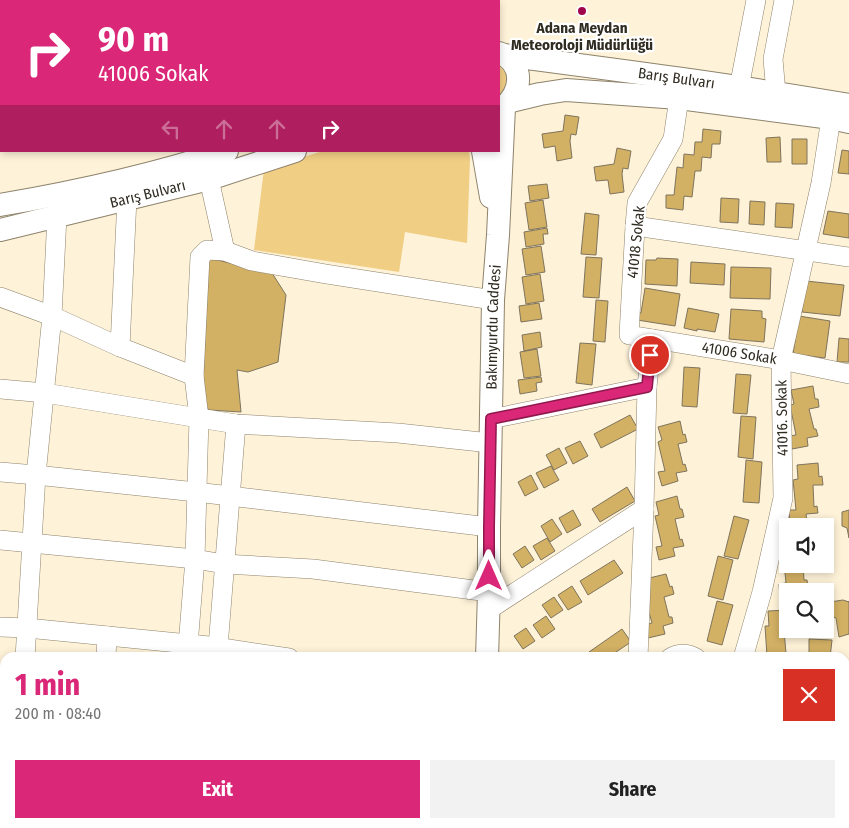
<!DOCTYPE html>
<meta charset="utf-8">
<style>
body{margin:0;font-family:"Fira Sans Condensed",sans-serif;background:#f2f2f2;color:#222;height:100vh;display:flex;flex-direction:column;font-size:19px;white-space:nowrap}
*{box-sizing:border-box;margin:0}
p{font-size:16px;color:#767676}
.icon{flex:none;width:28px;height:28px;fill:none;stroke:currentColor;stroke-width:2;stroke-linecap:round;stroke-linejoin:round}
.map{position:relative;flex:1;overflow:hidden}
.side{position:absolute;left:0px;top:652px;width:850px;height:176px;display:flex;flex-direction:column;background:#fff;border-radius:15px 15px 0 0;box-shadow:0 2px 8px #0003}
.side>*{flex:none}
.hud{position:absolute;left:0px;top:0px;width:500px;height:152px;box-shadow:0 2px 8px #0003;background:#db2777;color:#fff;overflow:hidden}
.buttons{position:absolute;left:779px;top:518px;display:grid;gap:10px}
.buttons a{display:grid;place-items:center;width:55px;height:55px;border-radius:0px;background:#fff;box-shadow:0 2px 8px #0003;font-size:25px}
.pin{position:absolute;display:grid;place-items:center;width:42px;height:42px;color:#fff;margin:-21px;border:2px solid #fff;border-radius:50%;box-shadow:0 1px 5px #0007}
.me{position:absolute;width:55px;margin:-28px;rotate:0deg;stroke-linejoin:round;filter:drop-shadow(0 0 4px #0008)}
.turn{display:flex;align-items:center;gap:18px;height:105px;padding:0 15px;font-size:22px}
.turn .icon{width:65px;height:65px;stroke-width:2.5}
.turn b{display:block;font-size:35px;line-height:42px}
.lanes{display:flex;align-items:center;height:48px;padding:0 15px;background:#0003;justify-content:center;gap:25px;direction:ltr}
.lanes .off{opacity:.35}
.round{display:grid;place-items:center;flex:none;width:52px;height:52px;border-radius:0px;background:#f2f2f2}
.headline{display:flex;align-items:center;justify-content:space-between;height:85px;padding:0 15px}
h1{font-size:30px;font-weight:700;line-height:38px;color:#db2777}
.action{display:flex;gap:10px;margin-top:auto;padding:10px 15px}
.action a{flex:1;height:58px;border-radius:0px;background:#db2777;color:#fff;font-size:20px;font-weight:700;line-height:58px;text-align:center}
.action a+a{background:#f2f2f2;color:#222}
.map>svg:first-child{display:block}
</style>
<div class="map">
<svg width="849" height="828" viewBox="0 0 849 828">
<rect width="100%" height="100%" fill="#fef2d8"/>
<path fill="#f0ce84" d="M499 66 507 73 510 84 499 99Z
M323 151H469L470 159 467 243 405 232 399 272 254 250 264 169Z"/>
<path fill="#d2b064" stroke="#7f745d" d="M565 115 579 117 576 135 571 134 570 141 572 158 557 161 555 146 544 148 542 134 563 131Z
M703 129 721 131 720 144H712L711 158 702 157 701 171H695L692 197 684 196 683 210 666 208V195H674L677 167 683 168 684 154 694 155 695 142H702Z
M780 137 781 162H767L766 138Z
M792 139H807V164H792Z
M617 148 631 151 628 169 623 168 622 174 624 192 610 194 608 180 596 181 594 167 614 164Z
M842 150 849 151V174L838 173Z
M547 184 549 198 530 201 528 186Z
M721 198 739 199 738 223 720 222Z
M543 200 547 227 529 230 525 203Z
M750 201 765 202 764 225 749 224Z
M776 203 794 204 792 228 775 227Z
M828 211 849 214V238L823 234Z
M585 213 599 215 596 255 581 254Z
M547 228 548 234H543L544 244 526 247 524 232Z
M541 246 545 272 526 275 522 249Z
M586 257 602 258 599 298 583 297Z
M209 258 272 273 286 295 278 362 248 372 237 370 241 412 209 410 202 401Z
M657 258 678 259 677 286 645 284 646 260H656Z
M691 262 725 264 724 285 690 283Z
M731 267 771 268 770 299 730 298Z
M540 274 544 301 526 304 522 277Z
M806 281 844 285 840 316 802 312Z
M645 288 680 294 675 326 637 320 639 313H641Z
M596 300 608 301 605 342 593 341Z
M539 303 542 319 521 322 519 306Z
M688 308 719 314 715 332 697 329V331L684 328Z
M731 309 762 311V318L766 319 764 342 729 339Z
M799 316 830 321 825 358 793 354Z
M540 332 542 347 524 351 522 335Z
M839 338 849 339V362H837Z
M580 343 596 344 592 385 576 383Z
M537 349 541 376 524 378 520 352Z
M684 367 700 368 697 407 682 406Z
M736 374 751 375 747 414 733 413Z
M541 377 542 382 536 383 537 391 520 394 518 380Z
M813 386 815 399H818L819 407 809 409 814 429H816L818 436 807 438 808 446 792 449 789 436 796 435 790 405 794 404 791 390Z
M630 415 638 429 601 448 594 434Z
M741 416 756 417 753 459 738 457Z
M680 421 683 435 685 434 687 442 678 444 683 465 685 464 687 471 676 473 678 481 662 486 658 472 665 471 658 442 662 440 658 427Z
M580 441 588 456 573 464 565 448Z
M559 448 567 463 554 470 546 455Z
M746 460 762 462 759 503 743 502Z
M818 463 819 477 822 476 823 485H813L814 507 817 506 818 513 806 514 807 522 790 524 789 510H796L793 480 798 479 797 465Z
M551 466 559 480 544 488 536 473Z
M531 475 538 489 525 496 518 482Z
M627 487 635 501 600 522 592 509Z
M677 496 680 509H682L684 517 675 519 680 540 682 539 684 546 673 548 675 556 659 560 656 547 662 546 655 516 659 515 656 502Z
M573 510 581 525 567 533 559 518Z
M849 510V538L847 528 842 526V512Z
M734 516 749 520 738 559 724 556Z
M552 519 562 534 550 542 541 526Z
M547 538 555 551 541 560 533 546Z
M525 546 534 560 522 568 513 554Z
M783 553H788V564H803L804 580H807L808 587 796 588 797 591H788V597H780L779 584 786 583Z
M718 556 733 560 723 600 708 596Z
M614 560 623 573 588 595 580 581Z
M666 574 670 587 672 586 674 594 664 597 669 617H672L673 623 663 626 665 634 648 638 645 625 652 623 644 594 645 579Z
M572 586 582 602 568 610 558 595Z
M554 597 563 610 551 618 542 605Z
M843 600 849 602V601V634L839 637 836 618 831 616 830 602Z
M717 601 733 605 722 645 707 641Z
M788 610V629H794V631H784L786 653H788L789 658H761V656H767L765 626H769L768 611Z
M546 616 555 629 542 638 533 625Z
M526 628 535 641 523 649 514 636Z
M622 629 631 642 607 658H592L589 652Z
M809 639 832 640 830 658H809Z
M632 824H716L719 828H626Z
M807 824H839L842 828H810Z"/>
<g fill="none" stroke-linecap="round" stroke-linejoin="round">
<defs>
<g id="minor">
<path d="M213 0 219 1"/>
<path d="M313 0 320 1"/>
<path d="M739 88 756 0"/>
<path d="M776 93 773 59 784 0"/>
<path id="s1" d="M679 98 673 139 637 203 635 226 629 335 781 360 849 374"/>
<path d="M209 179 225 251"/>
<path d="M635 226 849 257"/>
<path d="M0 297 52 316 120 347 194 376"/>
<path d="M120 347 127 198"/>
<path d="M0 389 45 393 236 424 398 433 490 443"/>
<path d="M491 419 647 387"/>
<path d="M0 472 36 475 196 492 489 527"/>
<path d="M0 540 195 559 224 564 313 569 489 592"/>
<path d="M488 610 644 509"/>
<path d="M0 627 27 628 209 646 289 658"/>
<path d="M218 647 236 424"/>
<path d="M25 658 36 475 52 316 57 216"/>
<path d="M106 658 107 636"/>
<path d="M187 658 195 559 199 418 194 376 200 257 207 250 225 251 252 261 326 274 493 300"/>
<path d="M638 658 644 509 647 387 652 339"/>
<path d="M670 658C678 653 688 653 696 658"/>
<path d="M743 658 762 592 783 498 781 360 821 183 831 118"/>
<path d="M845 673H849"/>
<path d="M845 751 849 747"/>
<path d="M0 752H5"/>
<path d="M14 828 15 824"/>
<path d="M97 828V824"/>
<path d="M180 828V824"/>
<path d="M267 828V824"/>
<path d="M346 828V824"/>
<path d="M588 828 595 824"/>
<path d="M756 828 762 824"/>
</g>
<g id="major">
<path d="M499 53C525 62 523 94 502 108"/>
<path id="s2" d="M503 55C618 70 734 85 849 105"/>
<path d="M511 101 540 94 566 90 679 98 831 118 849 122"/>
<path d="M483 151 491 197"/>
<path d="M0 205C77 192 153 175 227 151"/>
<path id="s3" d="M0 230 209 179 295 151"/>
<path id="s4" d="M487 658 489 592V527L493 300 498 235 504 107"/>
<path d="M480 828V824"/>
</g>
</defs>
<use href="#minor" stroke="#8e836c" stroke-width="20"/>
<use href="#major" stroke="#8e836c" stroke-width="24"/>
<use href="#minor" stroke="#fff" stroke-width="19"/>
<use href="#major" stroke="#fff" stroke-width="22"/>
</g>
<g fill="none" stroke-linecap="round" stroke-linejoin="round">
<defs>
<path id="route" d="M489 576V527L491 419 647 387 650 355"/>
</defs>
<use href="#route" stroke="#8e194d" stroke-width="12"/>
<use href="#route" stroke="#db2777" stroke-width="9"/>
</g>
<circle fill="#9e034b" stroke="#fff" stroke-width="2" cx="582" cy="11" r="5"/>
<g text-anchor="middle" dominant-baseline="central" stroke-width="4.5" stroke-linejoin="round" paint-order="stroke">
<g font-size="15" font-weight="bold" fill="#302c22" stroke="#fff">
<text x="582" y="28">Adana Meydan<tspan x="582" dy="17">Meteoroloji Müdürlüğü</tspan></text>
</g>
<g font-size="15" fill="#302c22" stroke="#fff">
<text stroke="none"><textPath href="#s2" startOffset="175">Barış Bulvarı</textPath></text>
<text stroke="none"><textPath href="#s3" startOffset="152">Barış Bulvarı</textPath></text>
<text transform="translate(636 242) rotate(-84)">41018 Sokak</text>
<text stroke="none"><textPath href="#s4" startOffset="331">Bakımyurdu Caddesi</textPath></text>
<text stroke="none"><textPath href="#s1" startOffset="359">41006 Sokak</textPath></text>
<text transform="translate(782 418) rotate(-91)">41016. Sokak</text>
</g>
</g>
</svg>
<div class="buttons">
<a><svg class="icon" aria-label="sound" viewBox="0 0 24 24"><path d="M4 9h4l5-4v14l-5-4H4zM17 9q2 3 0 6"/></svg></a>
<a><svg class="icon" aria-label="search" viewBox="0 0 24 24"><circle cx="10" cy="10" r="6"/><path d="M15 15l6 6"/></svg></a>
</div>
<div class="pin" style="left:650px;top:355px;background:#d93025"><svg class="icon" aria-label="arrive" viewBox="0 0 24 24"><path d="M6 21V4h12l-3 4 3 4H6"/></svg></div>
<svg class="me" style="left:489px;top:576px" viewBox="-20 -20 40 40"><path d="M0-17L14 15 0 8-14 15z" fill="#db2777" stroke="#fff" stroke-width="4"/></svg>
<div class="hud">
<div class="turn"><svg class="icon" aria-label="right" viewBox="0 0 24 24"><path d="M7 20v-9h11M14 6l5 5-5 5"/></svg><div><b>90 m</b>41006 Sokak</div></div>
<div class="lanes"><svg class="icon off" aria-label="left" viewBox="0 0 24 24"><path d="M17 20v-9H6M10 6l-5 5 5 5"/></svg><svg class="icon off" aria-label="ahead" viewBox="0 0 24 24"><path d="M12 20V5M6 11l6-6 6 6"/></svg><svg class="icon off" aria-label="ahead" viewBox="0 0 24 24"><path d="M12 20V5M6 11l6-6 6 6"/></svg><svg class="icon" aria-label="right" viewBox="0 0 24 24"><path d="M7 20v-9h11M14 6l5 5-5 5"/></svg></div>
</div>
<section class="side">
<div class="headline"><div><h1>1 min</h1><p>200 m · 08:40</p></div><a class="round" style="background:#d93025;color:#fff"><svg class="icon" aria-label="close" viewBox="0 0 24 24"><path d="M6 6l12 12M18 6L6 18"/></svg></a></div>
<div class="action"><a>Exit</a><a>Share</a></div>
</section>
</div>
